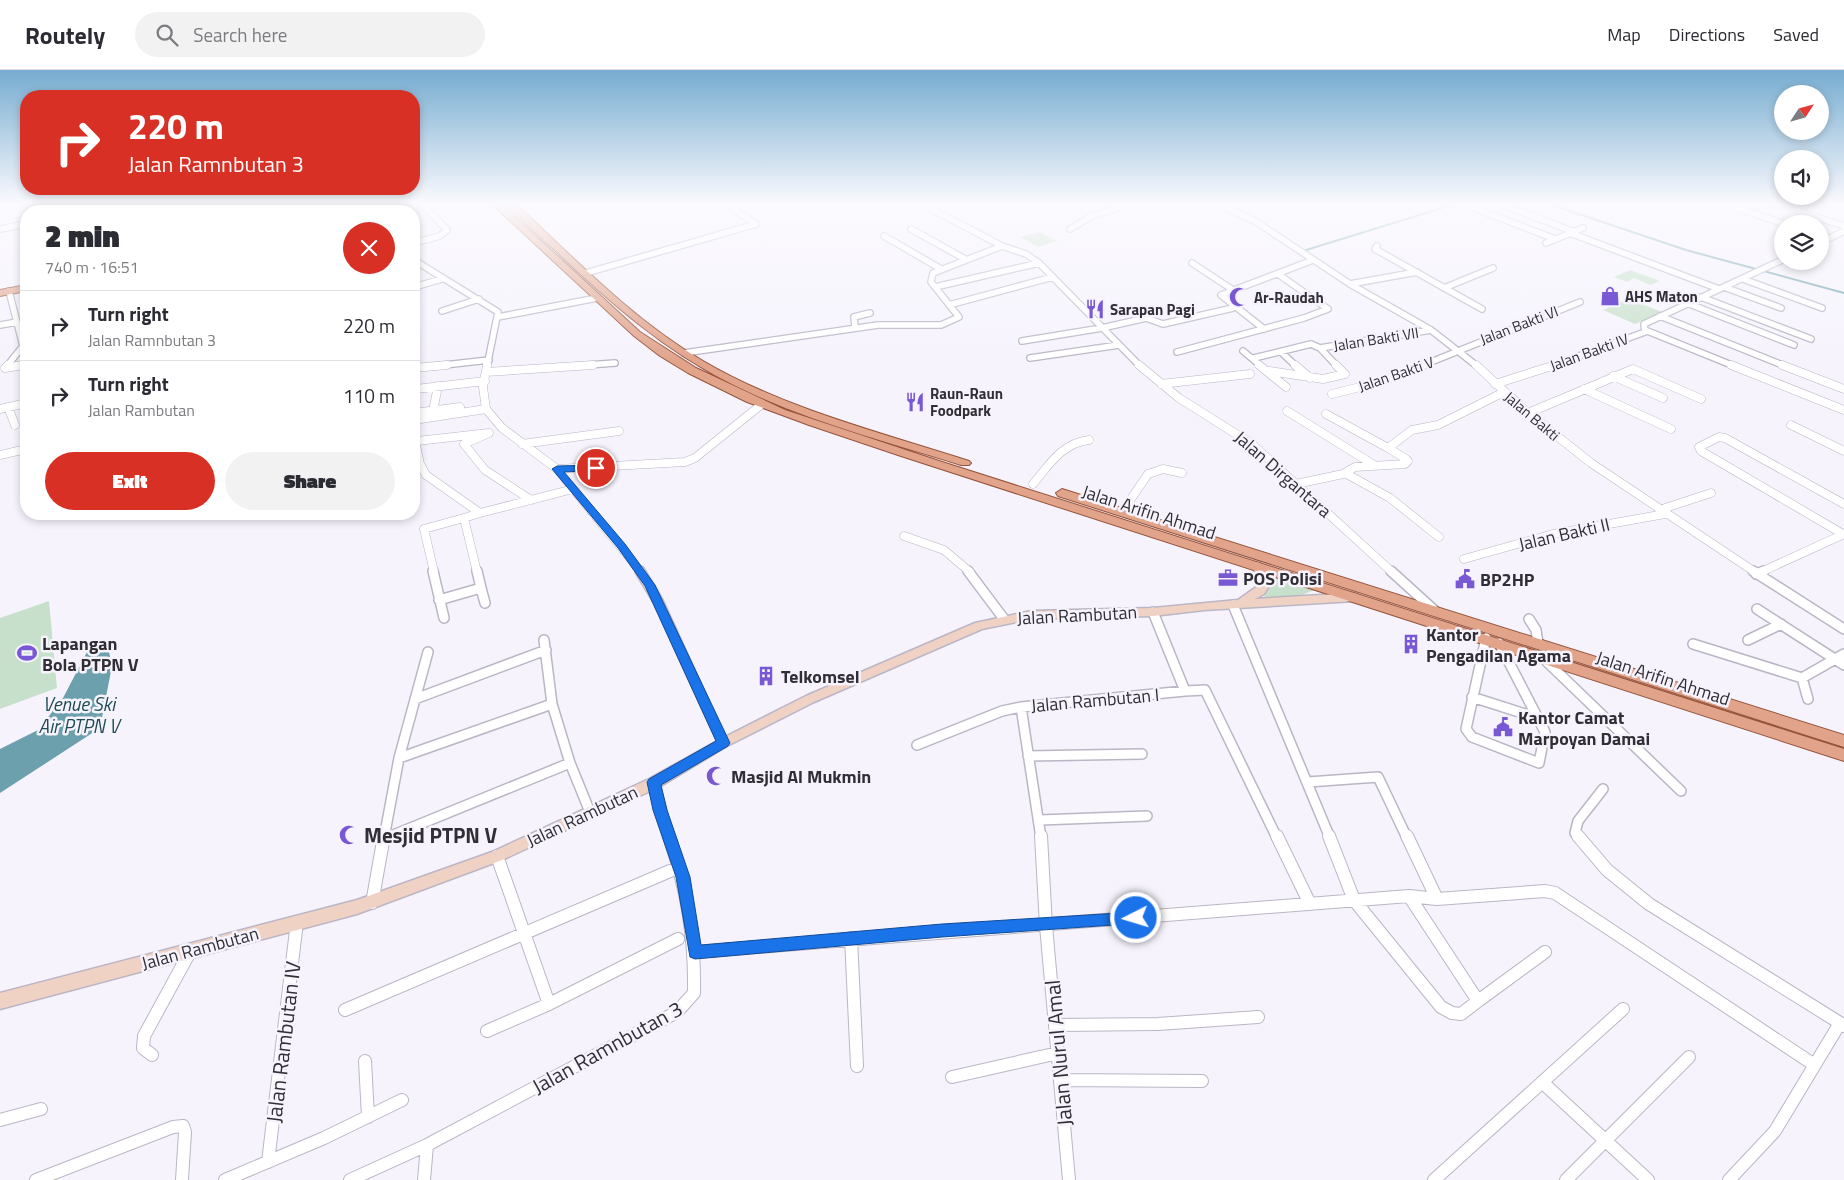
<!DOCTYPE html>
<meta charset="utf-8">
<style>
body{margin:0;font-family:"Titillium Web",sans-serif;background:#f2f2f3;color:#2b2b33;height:100vh;display:flex;flex-direction:column;font-size:19px;white-space:nowrap}
*{box-sizing:border-box;margin:0}
p{font-size:16px;color:#7c7c81}
.icon{flex:none;width:28px;height:28px;fill:none;stroke:currentColor;stroke-width:2;stroke-linecap:round;stroke-linejoin:round}
.map{position:relative;flex:1;overflow:hidden}
.side{position:absolute;left:20px;top:135px;width:400px;height:315px;display:flex;flex-direction:column;background:#fff;border-radius:20px;box-shadow:0 2px 8px #0003}
.side>*{flex:none}
.guide{position:absolute;left:20px;top:20px;width:400px;height:105px;border-radius:20px;box-shadow:0 2px 8px #0003;background:#d93025;color:#fff;overflow:hidden}
.needle{width:32px;rotate:54deg}
.buttons{position:absolute;left:1774px;top:15px;display:grid;gap:10px}
.buttons a{display:grid;place-items:center;width:55px;height:55px;border-radius:50%;background:#fff;box-shadow:0 2px 8px #0003;font-size:25px}
.pin{position:absolute;display:grid;place-items:center;width:42px;height:42px;color:#fff;margin:-21px;border:2px solid #fff;border-radius:50%;box-shadow:0 1px 5px #0007}
.me{position:absolute;width:55px;margin:-28px;rotate:265deg;stroke-linejoin:round;filter:drop-shadow(0 0 4px #0008)}
.turn{display:flex;align-items:center;gap:18px;height:105px;padding:0 25px;font-size:22px}
.turn .icon{width:65px;height:65px;stroke-width:2.5}
.turn b{display:block;font-size:35px;line-height:42px}
.round{display:grid;place-items:center;flex:none;width:52px;height:52px;border-radius:26px;background:#f2f2f3}
.summary{display:flex;align-items:center;justify-content:space-between;height:85px;padding:0 25px}
h1{font-size:30px;font-weight:800;line-height:38px}
.primary-button{display:flex;gap:10px;margin-top:auto;padding:10px 25px}
.primary-button a{flex:1;height:58px;border-radius:30px;background:#d93025;color:#fff;font-size:20px;font-weight:800;line-height:58px;text-align:center}
.primary-button a+a{background:#f2f2f3;color:#2b2b33}
ul{padding:0;list-style:none}
li{display:flex;align-items:center;gap:15px;height:70px;padding:0 25px;border-top:1px solid #e1e1e2}
li div{flex:1}
li b{display:block;font-size:19px}
li em{font-style:normal}
header{display:flex;align-items:center;gap:30px;box-sizing:border-box;height:70px;padding:0 25px;background:#fff;border-bottom:1px solid #e1e1e2}
header strong{font-size:24px}
nav{display:flex;gap:28px;margin-inline-start:auto;font-size:18px}
.search{width:350px;height:45px;background:#f2f2f3;display:flex;align-items:center;gap:12px;box-sizing:border-box;padding:0 18px;border-radius:28px;color:#7c7c81;font-size:19px}
.map>svg:first-child{display:block}
</style>
<header>
<strong>Routely</strong>
<div class="search"><svg class="icon" aria-label="search" viewBox="0 0 24 24"><circle cx="10" cy="10" r="6"/><path d="M15 15l6 6"/></svg>Search here</div>
<nav><a>Map</a><a>Directions</a><a>Saved</a></nav>
</header>
<div class="map">
<svg width="1844" height="1110" viewBox="0 0 1844 1110">
<rect width="100%" height="100%" fill="#f6f3fd"/>
<path fill="#c7e0cb" d="M1040 162 1057 171 1038 177 1020 167Z
M1630 200 1660 211 1650 215 1634 208 1627 212 1614 207Z
M1629 229 1662 242 1635 254 1603 240Z
M1270 504 1320 518 1299 526 1264 528Z
M49 531 57 618 0 639V548Z"/>
<path fill="#6ca0ac" d="M108 577 112 596 100 658 0 723V679L38 660 63 628 87 582Z"/>
<g fill="none" stroke-linecap="round" stroke-linejoin="round">
<path stroke="#6ca0ac" stroke-width="2" d="M1552 135 1686 180 1844 223
M1306 180 1452 135"/>
<defs>
<path id="street-far3" d="M59 135 60 141
M225 135V141
M249 135V138
M301 135V141
M924 135 1002 176 1026 184 1039 193 1140 296
M1220 135 1255 151 1350 214 1431 260 1477 296
M1504 135 1574 162
M1728 135 1785 154
M1780 135 1844 156
M1469 136 1555 169
M0 159 26 154
M911 159 965 189
M1070 159 1092 146 1126 135
M1570 163 1719 219
M884 166 941 199
M414 173 440 166 447 160 423 135
M1546 173 1583 158
M1820 173 1844 161
M1377 176 1375 179 1482 239
M414 190 498 242 487 296
M1192 193 1233 220
M586 203 756 154 727 135
M1743 209 1822 238
M1350 214 1417 202
M414 217 442 209
M935 217 1039 193
M1724 217 1781 238
M1444 218 1493 198
M1701 227 1811 269
M1687 233 1794 275
M949 235 1053 207
M442 241 479 229
M1660 246 1785 296
M498 247 597 228
M0 255 17 252
M855 258 854 247 870 243
M1264 259 1221 225 1313 190
M1645 260 1734 296
M1022 271 1102 258 1146 248 1163 254 1233 238
M1320 278 1431 260
M1243 281 1261 296
M1177 282 1304 248 1328 239 1278 204
M1281 282 1296 296
M684 283 878 255H941L959 247 931 212 933 203 1002 176
M1030 288 1119 275
M1254 288 1311 274 1320 278 1337 296
M7 296 23 276 9 221
M17 296 26 294
M435 296 489 290
M575 296 615 293
M1421 296 1580 232
M1551 296 1645 262 1644 254 1782 190"/>
<path id="street-far2" d="M8 295 5 298 23 295
M487 295 483 317 486 339 502 358 557 399 641 502
M1139 295 1179 328 1252 374 1392 502
M1259 295 1286 317
M1295 295 1310 308
M1476 295 1528 343 1591 393 1755 502
M1731 295 1844 340
M1782 295 1844 319
M414 298 447 295
M1269 301 1323 309 1345 304 1336 295
M486 302 593 295
M1613 306 1663 328
M1161 314 1250 304
M1495 314 1555 295
M416 319 485 311
M1584 319 1671 359
M1332 324 1380 312 1424 295
M434 336 438 316
M8 337 15 355
M0 339 26 333
M1287 341 1374 395
M414 343 460 337
M1528 343 1633 299 1701 329
M1326 344 1388 378
M414 350 486 339
M1791 355 1844 381
M414 366 420 394 426 405 480 443 573 419
M417 371 489 363 464 374 485 400 531 430
M522 374 619 361
M0 385 26 379
M557 399 685 392 695 388 762 334
M1345 403 1390 428 1439 467
M1033 414C1049 395 1062 373 1089 370
M1296 414 1343 404 1355 397 1405 394 1408 391 1406 389 1388 378 1412 360 1438 355 1504 322
M1659 440 1711 423
M1122 442 1148 404 1163 399 1182 403
M184 444H187
M1843 464 1701 381 1699 377 1719 367 1725 368 1844 434
M904 466 944 480 970 502
M1464 489 1553 464 1665 444
M434 502 424 459 464 448
M477 502 464 448 480 443
M1761 502 1844 464"/>
<path id="street-far1" d="M433 501 444 548
M640 501 658 531 723 673
M968 501 1004 549
M1391 501 1434 540
M1753 501 1844 559
M1756 504 1764 501
M481 518 485 533
M439 530 481 518 477 501
M1233 535 1330 768
M1757 539 1844 595
M1529 549 1536 560 1538 573
M1486 568 1466 659 1472 667 1539 693 1545 662 1499 573
M544 570 552 634 570 693 590 742
M1748 570 1781 554
M1693 574 1802 608 1844 584
M1543 588 1681 721
M1802 608 1808 629
M1185 621 1205 620 1277 768
M1472 627 1538 648
M415 629 546 580
M917 675 1002 641 1021 637
M1028 686 1142 684
M399 688 552 634
M1308 712 1378 707 1407 768
M654 713 669 768
M1040 750 1147 746
M384 768 399 688 428 582
M386 768 570 693
M1041 768 1021 637 1185 621 1153 542
M1579 768 1575 763 1578 751 1603 719"/>
<path id="street" d="M1041 766 1046 856 1069 1110
M1277 766 1310 834
M1329 766 1354 830 1441 937 1452 943 1461 944 1478 931 1409 826
M1407 766 1437 829
M1578 766 1607 800 1649 834 1840 953
M383 769 389 766
M497 786 549 934 678 869
M372 833 384 766
M851 868 857 996
M695 882 1409 826 1437 829 1545 821 1555 823 1813 994
M1478 931 1545 882
M345 940 670 801
M1056 955 1158 954 1258 947
M487 961 549 934
M152 985 143 978 144 966 191 880
M365 991 368 1047
M952 1007 1058 983
M1060 1010 1202 1011
M1542 1012 1648 1110
M0 1050 41 1039
M268 1092 297 852
M36 1110 173 1057 183 1056 185 1062 182 1110
M225 1110 324 1068 402 1030
M350 1110 427 1075 677 942 694 923C695 867 687 820 669 766
M424 1110 427 1075
M1434 1110 1623 939
M1566 1110 1689 987
M1729 1110 1775 1061 1840 953 1844 956"/>
<path id="secondary" d="M1256 492 1260 493 1268 507 1269 516 1264 524 1255 529 1355 523 1360 527 1355 531 1204 540 1153 546 1031 549 982 559 814 632 727 676 659 717 502 790 357 844 0 939V923L357 830 492 782 649 709 719 670 806 626 975 553 1031 541 1153 538 1238 530 1259 515 1258 507 1251 495Z"/>
<path id="primary" d="M365 135H381L360 141H347Z
M391 135H407L385 141H372Z
M493 135H502L640 262 696 298 785 340 939 391 1844 679V691L901 386 809 355 747 332 688 303 660 286 634 266Z
M508 135H517C576 190 633 250 703 291 785 339 879 362 969 391L971 393 969 395H961C882 370 799 349 726 311 663 279 611 233 560 185 543 169 524 153 508 135Z
M26 215V221L0 226V220Z
M1062 419 1844 665V677L1058 426 1056 423Z"/>
</defs>
<use href="#street-far3" stroke="#bab6c5" stroke-width="8"/>
<use href="#street-far2" stroke="#bab6c5" stroke-width="9"/>
<use href="#street-far1" stroke="#bab6c5" stroke-width="12"/>
<use href="#street" stroke="#bab6c5" stroke-width="14"/>
<use href="#secondary" stroke="#bab6c5" stroke-width="3"/>
<use href="#primary" stroke="#96543b" stroke-width="2"/>
<use href="#street-far3" stroke="#fff" stroke-width="5.5"/>
<use href="#street-far2" stroke="#fff" stroke-width="8"/>
<use href="#street-far1" stroke="#fff" stroke-width="9"/>
<use href="#street" stroke="#fff" stroke-width="12"/>
<use href="#secondary" fill="#f0d2c5" fill-rule="evenodd"/>
<use href="#primary" fill="#e1a48b" fill-rule="evenodd"/>
</g>
<linearGradient id="sky" x2="0" y2="1"><stop stop-color="#76acd0"/><stop offset="0.46" stop-color="#fbfafe"/><stop offset="1" stop-color="#fbfafe" stop-opacity="0"/></linearGradient>
<rect width="1844" height="291" fill="url(#sky)"/>
<path fill="#1a73e8" stroke="#114b97" d="M596 395H600V400L564 402 625 474 655 515 730 673 728 676 661 715 667 740 690 807 701 875 942 854 1136 842 1142 844 1144 848 1142 853 942 867 695 889 690 887 676 807 653 740 647 712 649 709 716 671 645 516 618 478 552 399 557 396Z"/>
<defs>
<symbol id="shop-bare" viewBox="-9 -9 18 18"><path d="M-5-2.5h2.3a2.7 3.5 0 0 1 5.4 0H5L5.5 6h-11ZM-1.5-2.5h3a1.5 2.3 0 0 0-3 0Z" fill="#7859d3" stroke="#f6f3fd" stroke-width="2.5" paint-order="stroke"/></symbol>
<symbol id="mosque-bare" viewBox="-9 -9 18 18"><path d="M3.5-4.9A6 6 0 1 0 3.5 4.9A5 5 0 1 1 3.5-4.9Z" fill="#7859d3" stroke="#f6f3fd" stroke-width="2.5" paint-order="stroke"/></symbol>
<symbol id="restaurant-bare" viewBox="-9 -9 18 18"><path d="M-5-6h1v4h1v-4h1v4h1v-4h1v5L-1.5 .5V6h-2V.5L-5-1ZM5-6V6H3V1.5H1.5Q1.5-4 5-6Z" fill="#7859d3" stroke="#f6f3fd" stroke-width="2.5" paint-order="stroke"/></symbol>
<symbol id="office-bare" viewBox="-9 -9 18 18"><path d="M-6-3h4V-5.5h4V-3h4V5H-6ZM-1-4.5V-3h2v-1.5ZM-6 0V1H6V0Z" fill="#7859d3" stroke="#f6f3fd" stroke-width="2.5" paint-order="stroke"/></symbol>
<symbol id="civic-bare" viewBox="-9 -9 18 18"><path d="M-.6-6.5H3V-4.5H.6V-3L4-1V1h2V6H-6V1h2V-1L-.6-3ZM-1.2 2.5V6h2.4V2.5Z" fill="#7859d3" stroke="#f6f3fd" stroke-width="2.5" paint-order="stroke"/></symbol>
<symbol id="building-bare" viewBox="-9 -9 18 18"><path d="M-4-6H4V6H1V3H-1V6H-4ZM-2.5-4.3h1.7v1.8h-1.7ZM.8-4.3h1.7v1.8H.8ZM-2.5-1h1.7V.8h-1.7ZM.8-1h1.7V.8H.8Z" fill="#7859d3" stroke="#f6f3fd" stroke-width="2.5" paint-order="stroke"/></symbol>
<symbol id="stadium-bare" viewBox="-9 -9 18 18"><path d="M0-5a6.5 5 0 1 0 0 10a6.5 5 0 1 0 0-10ZM-3.5-1.8h7v3.6h-7Z" fill="#7859d3" stroke="#f6f3fd" stroke-width="2.5" paint-order="stroke"/></symbol>
</defs>
<g fill-rule="evenodd">
<use href="#shop-bare" x="1596" y="212" width="28" height="28"/>
<use href="#mosque-bare" x="1225" y="213" width="28" height="28"/>
<use href="#restaurant-bare" x="1081" y="225" width="28" height="28"/>
<use href="#restaurant-bare" x="901" y="318" width="28" height="28"/>
<use href="#office-bare" x="1214" y="494" width="28" height="28"/>
<use href="#civic-bare" x="1451" y="495" width="28" height="28"/>
<use href="#building-bare" x="1397" y="560" width="28" height="28"/>
<use href="#stadium-bare" x="13" y="569" width="28" height="28"/>
<use href="#building-bare" x="752" y="592" width="28" height="28"/>
<use href="#civic-bare" x="1489" y="643" width="28" height="28"/>
<use href="#mosque-bare" x="702" y="692" width="28" height="28"/>
<use href="#mosque-bare" x="335" y="751" width="28" height="28"/>
</g>
<g text-anchor="middle" dominant-baseline="central" stroke-width="5" stroke-linejoin="round" paint-order="stroke">
<g font-size="15" font-weight="bold" fill="#312f35" stroke="#f6f3fd" text-anchor="start">
<text x="1625" y="226">AHS Maton</text>
<text x="1254" y="227">Ar-Raudah</text>
<text x="1110" y="239">Sarapan Pagi</text>
<text x="930" y="323">Raun-Raun<tspan x="930" dy="17">Foodpark</tspan></text>
</g>
<g font-size="15" fill="#312f35" stroke="#f6f3fd">
<text transform="translate(1519 255) rotate(-21)">Jalan Bakti VI</text>
<text transform="translate(1376 269) rotate(-9)">Jalan Bakti VII</text>
<text transform="translate(1589 282) rotate(-20)">Jalan Bakti IV</text>
<text transform="translate(1396 304) rotate(-19)">Jalan Bakti V</text>
<text transform="translate(1532 346) rotate(40)">Jalan Bakti</text>
</g>
<g font-size="18" fill="#312f35" stroke="#f6f3fd">
<text transform="translate(1283 404) rotate(41)">Jalan Dirgantara</text>
<text transform="translate(1149 442) rotate(18)">Jalan Arifin Ahmad</text>
<text transform="translate(1564 464) rotate(-13)">Jalan Bakti II</text>
<text transform="translate(1077 545) rotate(-3)">Jalan Rambutan</text>
<text transform="translate(1663 608) rotate(18)">Jalan Arifin Ahmad</text>
<text transform="translate(1095 630) rotate(-5)">Jalan Rambutan I</text>
<text transform="translate(582 746) rotate(-25)">Jalan Rambutan</text>
<text transform="translate(200 878) rotate(-15)">Jalan Rambutan</text>
</g>
<g font-size="18" font-weight="bold" fill="#312f35" stroke="#f6f3fd" text-anchor="start">
<text x="1243" y="508">POS Polisi</text>
<text x="1480" y="509">BP2HP</text>
<text x="1426" y="564">Kantor<tspan x="1426" dy="21">Pengadilan Agama</tspan></text>
<text x="42" y="573">Lapangan<tspan x="42" dy="21">Bola PTPN V</tspan></text>
<text x="781" y="606">Telkomsel</text>
<text x="1518" y="647">Kantor Camat<tspan x="1518" dy="21">Marpoyan Damai</tspan></text>
<text x="731" y="706">Masjid Al Mukmin</text>
</g>
<g font-size="19" font-style="italic" fill="#1d4c56" stroke="#f6f3fd">
<text x="79" y="633">Venue Ski<tspan x="79" dy="22">Air PTPN V</tspan></text>
</g>
<g font-size="21" font-weight="bold" fill="#312f35" stroke="#f6f3fd" text-anchor="start">
<text x="364" y="765">Mesjid PTPN V</text>
</g>
<g font-size="21" fill="#312f35" stroke="#f6f3fd">
<text transform="translate(283 972) rotate(-83)">Jalan Rambutan IV</text>
<text transform="translate(607 977) rotate(-29)">Jalan Ramnbutan 3</text>
<text transform="translate(1058 983) rotate(-95)">Jalan Nurul Amal</text>
</g>
</g>
</svg>
<div class="buttons">
<a><svg class="needle" viewBox="-14 -14 28 28"><path d="M0-13l5 13h-10z" fill="#e53935"/><path d="M0 13l5-13h-10z" fill="#7c7c81"/></svg></a>
<a><svg class="icon" aria-label="sound" viewBox="0 0 24 24"><path d="M4 9h4l5-4v14l-5-4H4zM17 9q2 3 0 6"/></svg></a>
<a><svg class="icon" aria-label="layers" viewBox="0 0 24 24"><path d="M12 4l9 5-9 5-9-5zM3 14l9 5 9-5"/></svg></a>
</div>
<div class="pin" style="left:596px;top:398px;background:#d93025"><svg class="icon" aria-label="arrive" viewBox="0 0 24 24"><path d="M6 21V4h12l-3 4 3 4H6"/></svg></div>
<svg class="me" style="left:1136px;top:848px" viewBox="-20 -20 40 40"><circle r="17" fill="#1a73e8" stroke="#fff" stroke-width="3"/><path d="M0-11L8 9 0 5-8 9z" fill="#fff"/></svg>
<div class="guide">
<div class="turn"><svg class="icon" aria-label="right" viewBox="0 0 24 24"><path d="M7 20v-9h11M14 6l5 5-5 5"/></svg><div><b>220 m</b>Jalan Ramnbutan 3</div></div>
</div>
<section class="side">
<div class="summary"><div><h1>2 min</h1><p>740 m · 16:51</p></div><a class="round" style="background:#d93025;color:#fff"><svg class="icon" aria-label="close" viewBox="0 0 24 24"><path d="M6 6l12 12M18 6L6 18"/></svg></a></div>
<ul>
<li><svg class="icon" aria-label="right" viewBox="0 0 24 24"><path d="M7 20v-9h11M14 6l5 5-5 5"/></svg><div><b>Turn right</b><p>Jalan Ramnbutan 3</p></div><em>220 m</em></li>
<li><svg class="icon" aria-label="right" viewBox="0 0 24 24"><path d="M7 20v-9h11M14 6l5 5-5 5"/></svg><div><b>Turn right</b><p>Jalan Rambutan</p></div><em>110 m</em></li>
</ul>
<div class="primary-button"><a>Exit</a><a>Share</a></div>
</section>
</div>
